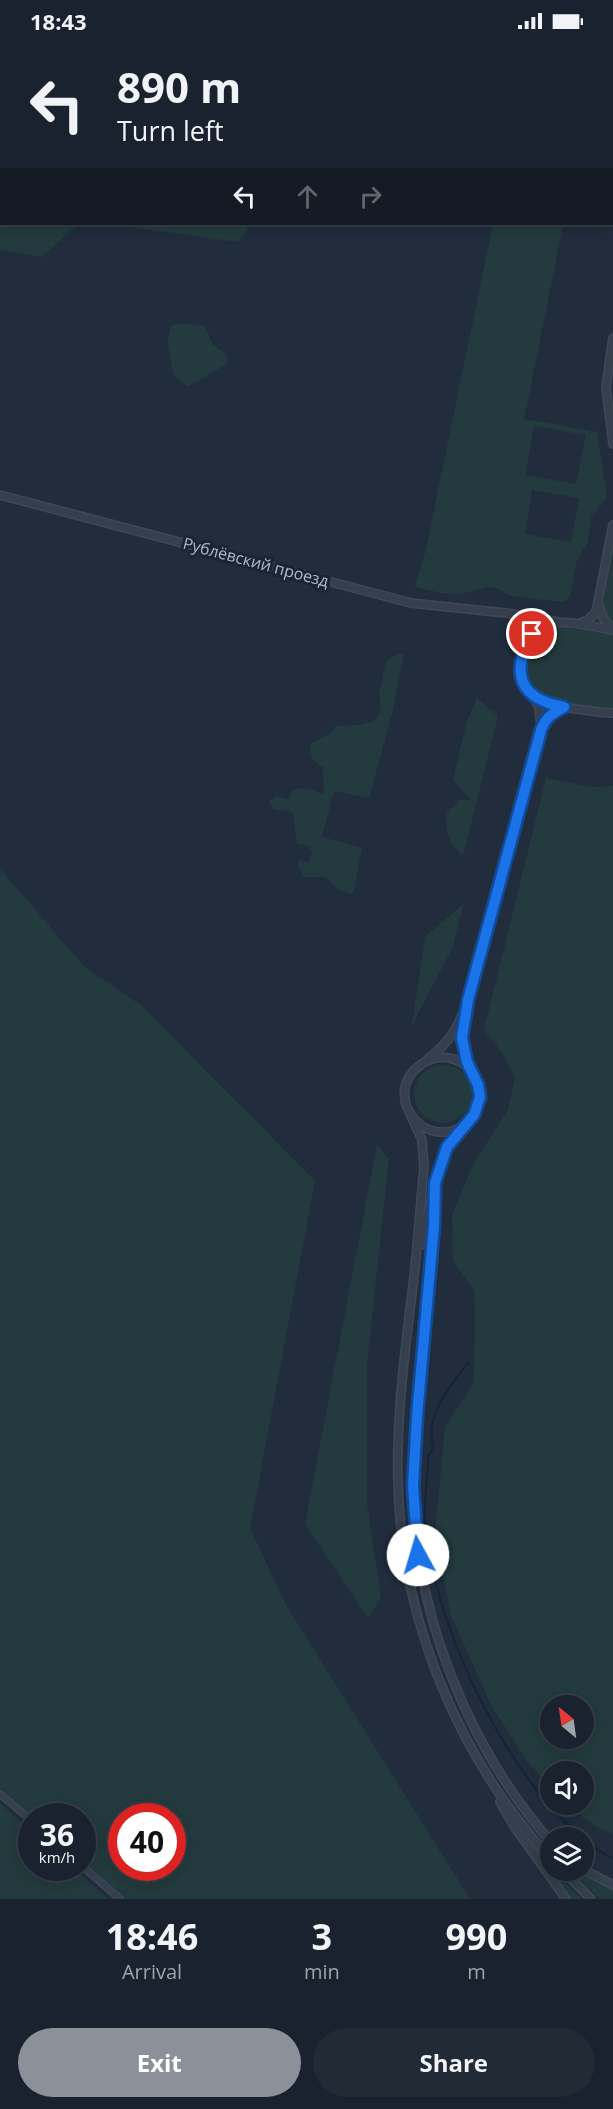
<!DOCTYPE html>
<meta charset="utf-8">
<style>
body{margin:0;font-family:"Open Sans",sans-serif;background:#222a36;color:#f1f3f6;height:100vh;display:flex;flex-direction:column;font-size:22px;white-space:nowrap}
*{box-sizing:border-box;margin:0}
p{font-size:20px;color:#9fa4aa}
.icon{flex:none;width:33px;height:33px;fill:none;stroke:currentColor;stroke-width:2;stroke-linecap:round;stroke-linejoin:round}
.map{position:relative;height:1857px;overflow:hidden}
.details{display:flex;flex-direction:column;background:#19222e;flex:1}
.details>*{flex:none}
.guide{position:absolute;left:0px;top:0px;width:614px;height:183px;box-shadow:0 3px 15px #0003,0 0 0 2px #373f4a;background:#19222e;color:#f1f3f6;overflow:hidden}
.needle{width:39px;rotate:331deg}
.fabs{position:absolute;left:540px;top:1653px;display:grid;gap:12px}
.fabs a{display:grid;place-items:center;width:54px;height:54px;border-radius:50%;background:#19222e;box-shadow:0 3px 15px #0003,0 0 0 2px #373f4a;font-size:30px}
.speed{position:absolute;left:18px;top:1761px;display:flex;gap:12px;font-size:30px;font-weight:700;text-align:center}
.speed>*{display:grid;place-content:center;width:78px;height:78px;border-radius:50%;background:#19222e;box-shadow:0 3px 15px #0003,0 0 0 2px #373f4a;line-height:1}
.speed small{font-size:15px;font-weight:400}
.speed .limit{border:9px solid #d22;background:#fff;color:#111}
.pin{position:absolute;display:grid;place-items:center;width:51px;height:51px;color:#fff;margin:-26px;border:3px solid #fff;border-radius:50%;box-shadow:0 2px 6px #0007}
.me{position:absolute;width:66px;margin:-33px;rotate:354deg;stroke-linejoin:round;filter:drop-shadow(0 0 4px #0008)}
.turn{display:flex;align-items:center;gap:21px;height:126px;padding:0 18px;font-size:27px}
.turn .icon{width:78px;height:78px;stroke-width:2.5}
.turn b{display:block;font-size:42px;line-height:51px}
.lanes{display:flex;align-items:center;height:57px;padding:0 18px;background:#0003;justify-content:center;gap:30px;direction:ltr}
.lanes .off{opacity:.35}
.eta{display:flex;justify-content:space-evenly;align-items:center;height:102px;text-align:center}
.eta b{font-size:36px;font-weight:700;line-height:42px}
.button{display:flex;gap:12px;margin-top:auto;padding:12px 18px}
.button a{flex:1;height:69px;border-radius:36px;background:#8c9099;color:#fff;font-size:24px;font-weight:700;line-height:69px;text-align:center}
.button a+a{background:#222a36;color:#f1f3f6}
.status{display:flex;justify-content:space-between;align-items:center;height:42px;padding:0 30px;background:#19222e;direction:ltr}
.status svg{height:16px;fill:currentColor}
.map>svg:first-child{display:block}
</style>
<div class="status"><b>18:43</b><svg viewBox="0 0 49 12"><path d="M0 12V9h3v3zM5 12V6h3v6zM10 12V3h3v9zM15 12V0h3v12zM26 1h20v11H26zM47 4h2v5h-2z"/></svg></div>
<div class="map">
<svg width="613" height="1857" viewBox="0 0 613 1857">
<rect width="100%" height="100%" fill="#212d3d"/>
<path fill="#233b3e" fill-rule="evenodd" d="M0 0H377L2 2V182H78L42 215 0 208Z
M106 182H252L238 200Z
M493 182H563L524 377 597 390 607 456 591 476 588 500 577 518 570 554 564 560 510 554 497 546 488 545 460 552 441 551 415 545 426 507ZM534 384 586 393 576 442 525 433ZM532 448 579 456 571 500 525 492Z
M183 281 205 284 213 303 227 312V322L189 344C170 336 173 330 170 312 167 299 167 296 172 283Z
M613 512V580L606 573 603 564Z
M560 585 613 592V668C592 667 552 664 536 651 521 640 523 609 535 596 542 588 550 586 560 585Z
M404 611 392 672 369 756 334 749 322 795 362 806 353 852 340 849 325 835H305L299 827V817L308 821 312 811 307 803 297 802 293 771 284 768H274L269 759 277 754 287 757 293 748C306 745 312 747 323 753 325 743 322 735 323 725 312 720 310 714 310 702L329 692 336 684C348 683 362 684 373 679 386 671 379 661 379 650 379 647 381 644 382 641 385 622 383 616 404 611Z
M477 656 498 674 463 814C447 799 446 793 447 771L460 758H470L453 738 467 679Z
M546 736 592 745 613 744V1793L597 1785 566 1763 584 1762V1730H550V1747L526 1717 492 1665 451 1574 435 1491 445 1385 474 1340 475 1250 453 1219 452 1173 473 1122 508 1068 515 1037 503 1012 484 988ZM550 1664H584V1696H550Z
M0 827 85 925 142 964 315 1139 250 1486 286 1563 470 1857H125L83 1819 82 1774H32L0 1747ZM122 1774H172V1826H122Z
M464 861 453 905 412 983 425 895Z
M414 1052a29 29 0 1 1 58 0a29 29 0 1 1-58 0Z
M377 1103 389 1117 367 1321V1462L381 1556 368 1576 305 1482Z
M0 1761 31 1789 32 1826H73L108 1857H0Z
M570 1829C585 1828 599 1841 613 1846V1857H600Z
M557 1835H559L582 1857H571L557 1837Z"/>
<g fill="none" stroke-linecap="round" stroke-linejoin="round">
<path stroke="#13243c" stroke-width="2" d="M0 124 2 125
M468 1321C450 1343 423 1376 434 1407L429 1412C427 1434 424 1458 425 1480 434 1588 516 1763 613 1817"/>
<defs>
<path id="minor" d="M0 1752 32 1779
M82 1824 120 1857"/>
<path id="tertiary" d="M613 296 606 345 613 402
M0 453 411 561 514 572 558 580
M599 563 603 576 612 587
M516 573 526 582 528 596
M580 581 588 578 596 570 613 483
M613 588C595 585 562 576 545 583 532 588 528 600 524 612 511 654 543 662 576 667 588 668 601 671 613 671
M534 656 539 666 541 685
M464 977 462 996 470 1024
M428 1017C452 998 458 985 468 958L541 688C546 676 553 671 564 665
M411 1074 422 1098 424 1125C420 1164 418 1204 413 1243 405 1309 396 1375 398 1442 402 1579 458 1715 550 1816
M435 1141C434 1197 429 1253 423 1309 419 1354 412 1400 413 1445 415 1572 467 1703 550 1799
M434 1144C437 1132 440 1116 447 1105 461 1083 492 1065 475 1034 469 1025 460 1018 449 1016 439 1014 428 1017 419 1024 379 1056 430 1116 470 1078
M421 1203 432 1155
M500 1760 514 1784 566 1857
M562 1828 591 1857
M584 1828 613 1843"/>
</defs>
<use href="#minor" stroke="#3e4856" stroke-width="8"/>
<use href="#tertiary" stroke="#3e4856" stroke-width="10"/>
<use href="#minor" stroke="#353f4d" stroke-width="5"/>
<use href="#tertiary" stroke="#353f4d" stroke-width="7"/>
</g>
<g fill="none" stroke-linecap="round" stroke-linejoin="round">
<defs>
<path id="route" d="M418 1513 413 1444 417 1374 434 1184 435 1141 447 1105 474 1073 480 1055 478 1043 467 1020 462 996 468 958 541 688C546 675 553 671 564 665 519 657 510 631 532 592"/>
</defs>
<use href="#route" stroke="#114b97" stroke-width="15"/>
<use href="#route" stroke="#1a73e8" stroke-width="10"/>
</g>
<g text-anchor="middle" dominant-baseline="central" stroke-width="6" stroke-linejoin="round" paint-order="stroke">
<g font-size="16" fill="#b0bac9" stroke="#1a2432">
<text transform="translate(256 520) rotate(15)">Рублёвский проезд</text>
</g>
</g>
</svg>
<div class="fabs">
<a><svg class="needle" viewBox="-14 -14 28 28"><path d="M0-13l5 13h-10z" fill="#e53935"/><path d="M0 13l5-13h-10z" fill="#9fa4aa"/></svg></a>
<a><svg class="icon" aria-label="sound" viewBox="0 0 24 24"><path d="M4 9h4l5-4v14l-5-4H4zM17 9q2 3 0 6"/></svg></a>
<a><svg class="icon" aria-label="layers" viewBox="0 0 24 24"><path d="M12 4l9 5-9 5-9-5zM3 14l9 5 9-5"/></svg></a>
</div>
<div class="speed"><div>36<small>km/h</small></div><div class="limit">40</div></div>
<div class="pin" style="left:532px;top:592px;background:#d93025"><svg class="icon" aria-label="arrive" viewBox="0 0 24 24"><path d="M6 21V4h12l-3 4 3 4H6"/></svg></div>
<svg class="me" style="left:418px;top:1513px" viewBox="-20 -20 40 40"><circle r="19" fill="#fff"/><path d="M0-13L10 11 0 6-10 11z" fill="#1a73e8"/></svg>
<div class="guide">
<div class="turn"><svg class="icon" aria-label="left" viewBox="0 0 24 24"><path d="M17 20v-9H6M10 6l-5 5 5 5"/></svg><div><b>890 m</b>Turn left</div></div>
<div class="lanes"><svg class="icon" aria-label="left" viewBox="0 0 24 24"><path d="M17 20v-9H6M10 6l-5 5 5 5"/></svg><svg class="icon off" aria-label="ahead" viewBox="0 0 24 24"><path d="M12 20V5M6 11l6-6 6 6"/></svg><svg class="icon off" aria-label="right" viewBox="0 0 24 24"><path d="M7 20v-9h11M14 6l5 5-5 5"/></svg></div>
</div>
</div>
<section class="details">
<div class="eta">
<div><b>18:46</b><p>Arrival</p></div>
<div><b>3</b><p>min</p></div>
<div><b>990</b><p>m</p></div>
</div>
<div class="button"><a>Exit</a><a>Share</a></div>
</section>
